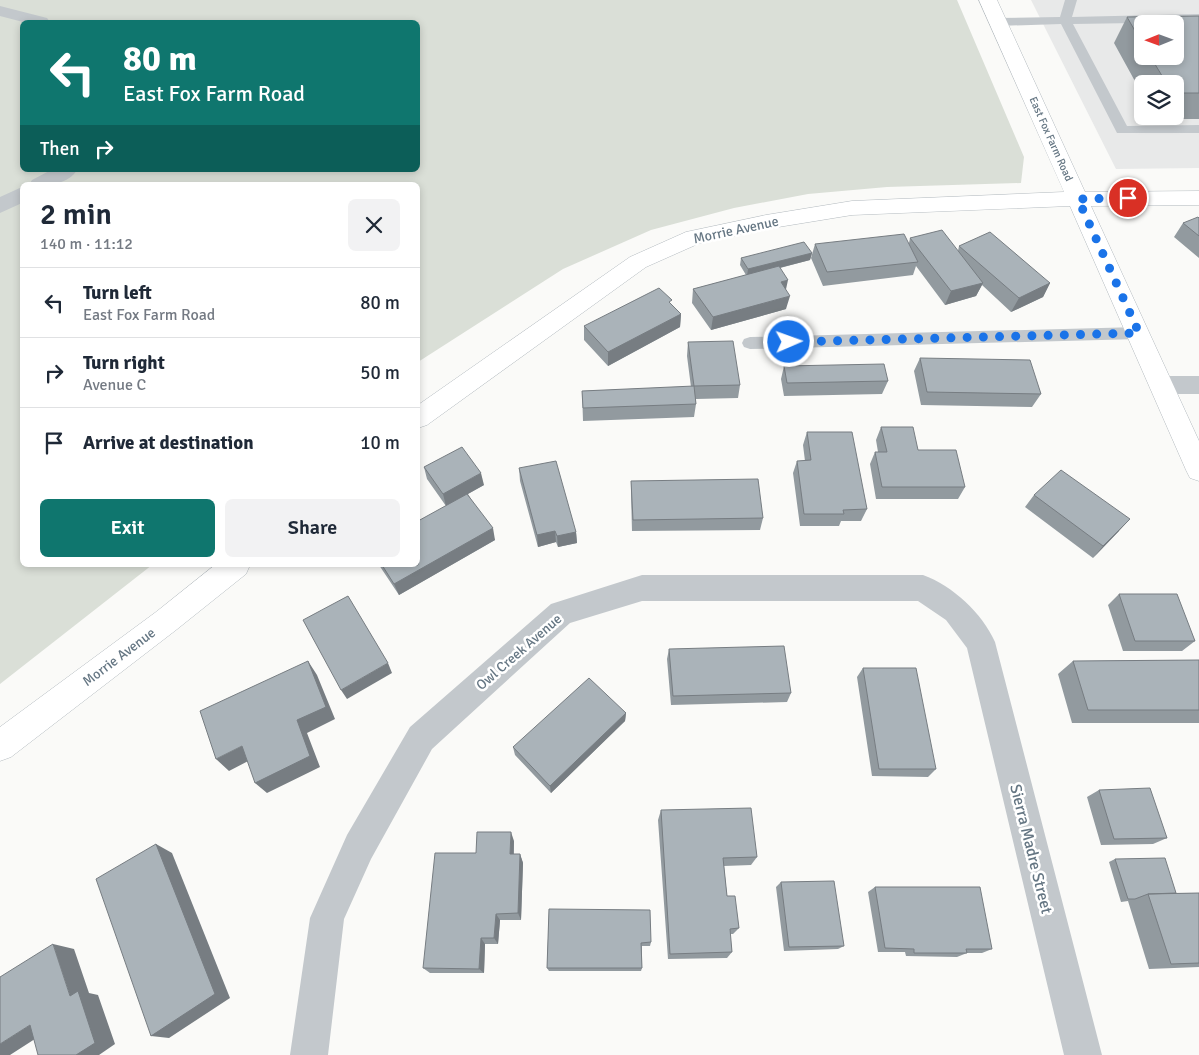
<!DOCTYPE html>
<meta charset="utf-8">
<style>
body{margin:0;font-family:Signika,sans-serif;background:#f2f2f3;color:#1f2937;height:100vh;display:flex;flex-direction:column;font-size:19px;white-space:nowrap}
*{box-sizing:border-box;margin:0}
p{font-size:16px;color:#747a83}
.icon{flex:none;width:28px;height:28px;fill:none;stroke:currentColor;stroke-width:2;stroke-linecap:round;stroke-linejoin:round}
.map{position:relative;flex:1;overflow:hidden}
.side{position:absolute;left:20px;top:182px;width:400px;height:385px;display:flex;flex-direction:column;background:#fff;border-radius:8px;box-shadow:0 2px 8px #0003}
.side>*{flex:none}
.top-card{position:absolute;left:20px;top:20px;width:400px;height:152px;border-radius:8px;box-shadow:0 2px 8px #0003;background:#0f766e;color:#fff;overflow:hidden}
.needle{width:32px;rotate:269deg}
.fabs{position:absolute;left:1134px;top:15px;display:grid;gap:10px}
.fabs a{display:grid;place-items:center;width:50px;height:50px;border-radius:8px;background:#fff;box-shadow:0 2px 8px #0003;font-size:25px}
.pin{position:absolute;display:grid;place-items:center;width:42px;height:42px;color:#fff;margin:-21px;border:2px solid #fff;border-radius:50%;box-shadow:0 1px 5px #0007}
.me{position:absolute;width:55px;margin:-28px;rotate:88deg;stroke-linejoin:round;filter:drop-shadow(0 0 4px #0008)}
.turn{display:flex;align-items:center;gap:18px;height:105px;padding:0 20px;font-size:22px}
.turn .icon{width:65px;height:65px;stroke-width:2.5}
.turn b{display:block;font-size:35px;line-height:42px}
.then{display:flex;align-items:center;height:48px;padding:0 20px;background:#0003;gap:10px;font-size:19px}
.round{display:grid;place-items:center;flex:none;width:52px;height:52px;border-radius:8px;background:#f2f2f3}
.headline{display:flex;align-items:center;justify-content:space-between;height:85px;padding:0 20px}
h1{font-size:30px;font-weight:600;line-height:38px}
.primary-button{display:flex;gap:10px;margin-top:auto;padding:10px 20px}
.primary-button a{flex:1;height:58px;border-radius:8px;background:#0f766e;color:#fff;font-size:20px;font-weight:600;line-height:58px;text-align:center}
.primary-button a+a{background:#f2f2f3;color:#1f2937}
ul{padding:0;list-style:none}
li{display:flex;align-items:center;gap:15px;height:70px;padding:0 20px;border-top:1px solid #e0e1e3}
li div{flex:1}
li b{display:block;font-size:19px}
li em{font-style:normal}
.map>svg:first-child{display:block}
</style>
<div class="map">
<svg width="1199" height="1055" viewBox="0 0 1199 1055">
<rect width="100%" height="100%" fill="#fafaf8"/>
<path fill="#e8e9e9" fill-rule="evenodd" d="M1031 0H1199V168L1116 169ZM1142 24H1175V56H1142ZM1142 84H1175V116H1142Z"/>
<path fill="#dadfd7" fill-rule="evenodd" d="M0 0H957L1024 157 1021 183 887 187 808 194 734 208 651 230 563 269 418 362V185H22V565H152L0 684ZM22 22H418V170H22Z"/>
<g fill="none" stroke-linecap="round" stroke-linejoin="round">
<defs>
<path id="secondary" d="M979 0H997L1085 192 1199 191V205L1091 206 1199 441V481L1190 478 1186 470 1070 206 852 215 766 229 700 243 646 267 427 425 418 428V405L630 257 686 232 766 215 852 201 1064 192Z
M215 565H250L246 574 176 630 11 757 0 761V727L156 612Z"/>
</defs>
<use href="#secondary" stroke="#b3babf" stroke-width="1"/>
<path fill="#c3c8cc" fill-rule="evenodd" d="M1065 0H1077L1072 17 1199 14V22L1073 24 1127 126 1199 125V133H1117L1061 24 998 26 992 22 998 18 1060 17Z
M1139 327 1145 329 1147 333 1145 337 1139 339 750 349 744 347 742 343 744 339 750 337Z"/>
<path fill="#c3c8cc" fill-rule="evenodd" d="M0 6 47 18 50 22H23L0 16Z
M51 170H77C67 186 46 185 29 185L32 180Z
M22 187V203L0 213V197Z
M1162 376H1199V394H1162L1153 392 1150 385 1153 378Z
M642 575H923C953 586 982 613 995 642L1102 1055H1064L967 648 946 620 918 601H642L570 623 432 749 371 859 344 919 328 1055H290L310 918 347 835 410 727 551 604Z"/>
<use href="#secondary" fill="#fff" fill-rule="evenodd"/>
</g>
<path fill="#929a9f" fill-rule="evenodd" d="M1199 16V119H1157L1155 116H1175V84H1142V94L1114 43 1127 17ZM1142 24 1175 56H1142Z
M1199 218V258L1174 237 1183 223Z
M910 238 958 251 959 246 1050 283 1043 297 1011 312 982 285 976 296 945 305 916 266 913 275 823 286 811 258 815 244 909 243Z
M812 253 810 260 780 268 786 290V309L711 330 692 303 693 289 746 275 740 265 741 258Z
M672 305 681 314 680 327 608 366 584 340V326Z
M688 342 740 385 738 398 696 399V404L694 417 583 421 582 391 691 387 687 356Z
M920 358 1041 394 1032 407 921 405 914 371Z
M784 366 888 381 882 394 784 396 781 379Z
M881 427 918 450 965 487 958 499H876L870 464 875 452H878L876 440Z
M807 432 867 509 861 521H841L839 526H800L793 473 797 461H805L803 445Z
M424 467 484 485 468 494 495 540 399 595 379 565H418L446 506 427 479Z
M519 468 576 532 577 543 558 547 556 542 538 547 520 481Z
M631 481 763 518 760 530 632 531 631 493Z
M1034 495 1119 531 1093 558 1025 507Z
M1119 594 1195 641 1182 651H1123L1108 605Z
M669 649 791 693 787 702 671 705 667 659Z
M1199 660V723H1072L1058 674 1073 661Z
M863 668 936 769 928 777 872 776 857 677Z
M626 713 625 721 551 793 515 755 513 747Z
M1099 790 1167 838 1153 844 1101 845 1087 797Z
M661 810 757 857 751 865 724 866 727 896 739 928 733 934H730L732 952 727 958 668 959 658 820Z
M514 841V854H520L523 863 521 920H500L498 944H485L484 973H430L423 968Z
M1115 859 1176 893H1199V967L1149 969 1128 901 1121 902 1109 862Z
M781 882 844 946 838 949 784 951 776 887Z
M875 887 992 949 982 953H967L957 957 906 956 905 952H878L868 892Z
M549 909 651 942 650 946H642V968L641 971H549L547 968Z"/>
<path fill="#777d82" d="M812 253 810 260 747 276 748 269Z
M788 280 785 294 781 282Z
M983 283 976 296 945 305 951 291Z
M1050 283 1043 297 1011 312 1019 298Z
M790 296 786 309 711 330 713 317Z
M681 314 680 327 608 366V352Z
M481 473 484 485 446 506 443 494Z
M1130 519 1119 531 1093 558 1103 546Z
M493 528 495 540 399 595 394 584Z
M555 531 556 542 538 547 537 535Z
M576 532 577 543 558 547 557 536Z
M308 661 317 675 335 719 307 733 320 767 267 793 255 783 297 720Z
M388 663 392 673 347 699 341 690Z
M626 713 625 721 551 793 550 786Z
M242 746 254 758 229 771 216 759Z
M511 832 514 841 513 863 510 854Z
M156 844 172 853 230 998 169 1038 151 1036Z
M520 854 523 863 521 920 518 913Z
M496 914 500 920 498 944 494 938Z
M481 938 485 944 484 973 479 969Z
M53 944 74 949 89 993 98 995 115 1044 99 1055H76L70 996Z
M30 1025 52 1028 10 1055H0V1044Z"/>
<path fill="#aab3b9" stroke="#777d82" d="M1199 16V93H1175V84H1167L1150 56H1175V24H1142V43L1127 17Z
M1198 217 1199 218V236L1183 223Z
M942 230 983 283 951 291 910 238Z
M990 232 1050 283 1019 298 959 246Z
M904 234 918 262 827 272 815 244Z
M804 242 812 253 748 269 741 258Z
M779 266 788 280 781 282 790 296 713 317 693 289Z
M659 288 672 300 669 302 681 314 608 352 584 326Z
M733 341 740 385 694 386 696 404 583 408 582 391 694 386 688 342Z
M920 358 1030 360 1041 394 927 392Z
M884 364 888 381 787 383 784 366Z
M881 427H913L918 450H956L965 487H882L875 452H887Z
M807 432H852L867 509 843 510 844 514H804L797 461 811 460Z
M462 447 481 473 443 494 424 467Z
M556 461 576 532 557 536 555 531 537 535 519 468Z
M1061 470 1130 519 1103 546 1034 495Z
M758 479 763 518 633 520 631 481Z
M467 494 493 528 394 584 382 565H418V521Z
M1119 594H1177L1195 641H1135Z
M348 596 388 663 341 690 303 620Z
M784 646 791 693 673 696 669 649Z
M1199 660V710H1088L1073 661Z
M308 661 326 707 297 720 310 756 255 783 242 746 216 759 200 711Z
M863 668H916L936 769H879Z
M589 678 626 713 550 786 513 747Z
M1150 788 1167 838 1114 839 1099 790Z
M751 808 757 857 723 858 727 896H735L739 928 730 929 732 952 670 954 661 810Z
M477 832H511L510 854H520L518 913 496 914 494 938H481L479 969 423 968 435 853H476Z
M156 844 215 994 151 1036 96 879Z
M1165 858 1176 893 1148 894 1135 899H1128L1115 859Z
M834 881 844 946 789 947 781 882Z
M875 887H980L992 949H966L967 953H914V949L885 948Z
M1199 893V963L1171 964 1148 894Z
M549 909 650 910 651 942 641 943 642 968H547Z
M53 944 70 996 78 991 95 1043 76 1055H38L30 1025 0 1044V977Z"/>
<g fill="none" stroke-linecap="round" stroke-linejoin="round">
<path stroke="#1a73e8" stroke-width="9" stroke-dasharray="0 16.2" d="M789 342 1139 333 1078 199 1128 198"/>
</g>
<g text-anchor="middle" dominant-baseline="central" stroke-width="5" stroke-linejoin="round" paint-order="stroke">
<g font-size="11" fill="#657683" stroke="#fff">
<text transform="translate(1051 139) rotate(66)">East Fox Farm Road</text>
</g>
<g font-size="14" fill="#657683" stroke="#fff">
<text transform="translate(736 230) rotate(-12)">Morrie Avenue</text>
<text transform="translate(519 652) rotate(-41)">Owl Creek Avenue</text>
<text transform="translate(119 657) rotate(-37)">Morrie Avenue</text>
</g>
<g font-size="16" fill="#657683" stroke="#fff">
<text transform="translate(1031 849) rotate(76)">Sierra Madre Street</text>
</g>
</g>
</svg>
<div class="fabs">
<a><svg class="needle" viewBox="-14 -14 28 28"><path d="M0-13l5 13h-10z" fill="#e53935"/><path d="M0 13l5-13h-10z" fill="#747a83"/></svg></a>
<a><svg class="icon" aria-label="layers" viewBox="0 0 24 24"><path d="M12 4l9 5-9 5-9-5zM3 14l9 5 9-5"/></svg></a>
</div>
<div class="pin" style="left:1128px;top:198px;background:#d93025"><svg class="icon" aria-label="arrive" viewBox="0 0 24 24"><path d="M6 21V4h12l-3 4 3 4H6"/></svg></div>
<svg class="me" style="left:789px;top:342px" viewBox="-20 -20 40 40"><circle r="17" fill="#1a73e8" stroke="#fff" stroke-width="3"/><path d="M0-11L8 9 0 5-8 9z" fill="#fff"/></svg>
<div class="top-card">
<div class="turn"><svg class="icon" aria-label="left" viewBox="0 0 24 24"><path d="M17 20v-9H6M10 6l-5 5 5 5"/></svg><div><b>80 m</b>East Fox Farm Road</div></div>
<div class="then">Then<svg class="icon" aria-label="right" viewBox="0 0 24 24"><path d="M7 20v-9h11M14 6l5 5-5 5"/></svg></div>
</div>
<section class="side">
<div class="headline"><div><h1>2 min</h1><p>140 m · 11:12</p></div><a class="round"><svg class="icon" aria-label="close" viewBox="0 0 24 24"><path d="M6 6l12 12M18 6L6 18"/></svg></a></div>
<ul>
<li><svg class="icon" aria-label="left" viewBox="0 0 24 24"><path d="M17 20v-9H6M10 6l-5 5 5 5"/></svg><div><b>Turn left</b><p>East Fox Farm Road</p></div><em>80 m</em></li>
<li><svg class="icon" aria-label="right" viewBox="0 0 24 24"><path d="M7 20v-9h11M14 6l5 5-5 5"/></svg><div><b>Turn right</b><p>Avenue C</p></div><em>50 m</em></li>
<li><svg class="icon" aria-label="arrive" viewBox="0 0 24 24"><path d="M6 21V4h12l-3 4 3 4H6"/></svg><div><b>Arrive at destination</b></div><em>10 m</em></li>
</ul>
<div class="primary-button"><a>Exit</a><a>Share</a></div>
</section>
</div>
